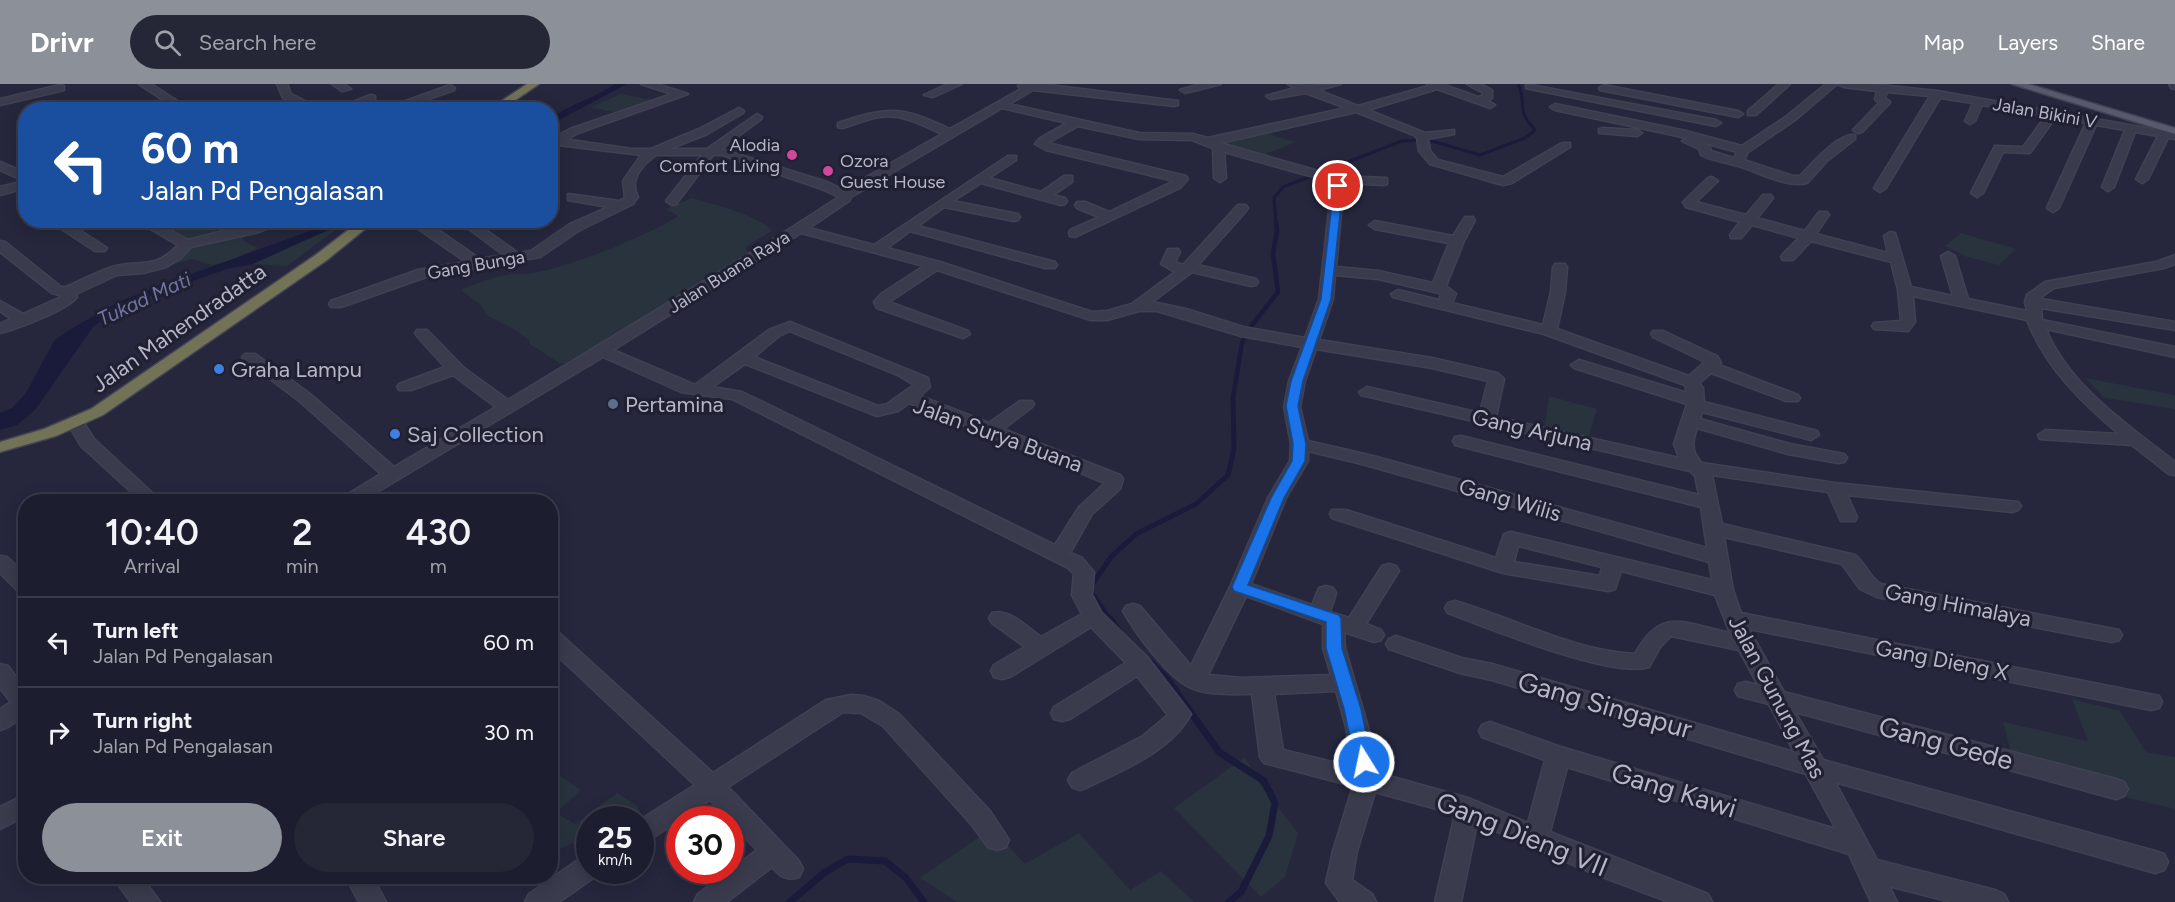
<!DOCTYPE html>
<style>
body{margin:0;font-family:Figtree,sans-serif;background:#252636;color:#f1f3f6;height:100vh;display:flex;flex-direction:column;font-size:22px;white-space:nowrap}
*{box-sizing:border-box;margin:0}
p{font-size:20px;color:#a0a2aa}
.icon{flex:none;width:33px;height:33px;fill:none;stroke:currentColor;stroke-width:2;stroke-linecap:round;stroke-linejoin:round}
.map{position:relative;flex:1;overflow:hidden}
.panel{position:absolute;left:18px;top:410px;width:540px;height:390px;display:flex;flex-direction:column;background:#1c1d2e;border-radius:24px;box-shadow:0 3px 15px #0003,0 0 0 2px #3a3b4a}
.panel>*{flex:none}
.banner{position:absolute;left:18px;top:18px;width:540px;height:126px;border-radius:24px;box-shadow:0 3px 15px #0003,0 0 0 2px #3a3b4a;background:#1a4fa0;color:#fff;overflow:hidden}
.speed{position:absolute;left:576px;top:722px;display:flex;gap:12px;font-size:30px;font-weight:700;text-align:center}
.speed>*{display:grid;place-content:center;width:78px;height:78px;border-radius:50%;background:#1c1d2e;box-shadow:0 3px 15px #0003,0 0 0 2px #3a3b4a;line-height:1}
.speed small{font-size:15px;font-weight:400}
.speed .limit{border:9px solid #d22;background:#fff;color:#111}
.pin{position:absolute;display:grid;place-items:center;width:51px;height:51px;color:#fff;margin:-26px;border:3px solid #fff;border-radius:50%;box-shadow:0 2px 6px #0007}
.me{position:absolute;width:66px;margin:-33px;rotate:350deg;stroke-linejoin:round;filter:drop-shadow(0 0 4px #0008)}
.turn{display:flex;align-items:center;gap:21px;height:126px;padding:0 24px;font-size:27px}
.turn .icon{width:78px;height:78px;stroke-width:2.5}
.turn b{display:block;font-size:42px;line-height:51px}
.eta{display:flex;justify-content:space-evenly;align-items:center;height:102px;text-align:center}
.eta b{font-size:36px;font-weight:600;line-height:42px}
.action{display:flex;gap:12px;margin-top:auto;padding:12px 24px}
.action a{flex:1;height:69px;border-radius:36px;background:#8c9099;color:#fff;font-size:24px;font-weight:600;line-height:69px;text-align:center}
.action a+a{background:#252636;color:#f1f3f6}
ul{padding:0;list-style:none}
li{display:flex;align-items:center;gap:18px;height:90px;padding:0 24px;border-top:2px solid #3a3b4a}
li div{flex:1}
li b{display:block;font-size:22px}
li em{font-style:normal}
header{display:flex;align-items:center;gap:36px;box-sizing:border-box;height:84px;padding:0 30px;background:#8c9099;color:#fff}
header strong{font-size:28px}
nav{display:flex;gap:33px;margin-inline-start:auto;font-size:21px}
.search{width:420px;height:54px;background:#252636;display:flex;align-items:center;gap:15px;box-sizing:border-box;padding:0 21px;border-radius:33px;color:#a0a2aa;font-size:22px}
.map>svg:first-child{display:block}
</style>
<header>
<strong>Drivr</strong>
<div class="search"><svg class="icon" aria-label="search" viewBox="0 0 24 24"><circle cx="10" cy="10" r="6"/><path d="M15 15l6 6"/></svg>Search here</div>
<nav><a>Map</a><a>Layers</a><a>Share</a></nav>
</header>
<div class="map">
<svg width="2175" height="818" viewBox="0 0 2175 818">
<rect width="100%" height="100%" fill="#26273d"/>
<path fill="#28333e" d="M620 10 652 16 617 29 591 23Z
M1267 49 1296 58 1255 74 1219 60Z
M692 114C710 119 761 132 772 147L748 161 746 164 749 171 566 279H559L530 260 529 256 512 244 488 232 481 221 462 207 464 204C479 199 496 192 512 190 517 189 522 191 526 190 564 186 644 153 677 133V131L667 126 669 123Z
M149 137H196L220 148 261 147 243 153 244 157 258 164 229 177 212 181 192 175 150 187 168 175 188 166 166 144 172 140H155Z
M338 144 287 182 253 180 310 153Z
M1961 149 2016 165 1999 181 1967 173 1945 162Z
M2085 294 2175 311V325L2105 314Z
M1549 312 1597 325 1586 362 1543 353Z
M2072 615 2120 627 2146 668 2175 673V725L2016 687 2003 638 2088 657Z
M1245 673 1262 703 1298 749 1285 793 1261 813 1174 724Z
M550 690H557L581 706 556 729 575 740 617 709 636 721 657 758 641 769 640 735H590L589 753 551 768Z
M992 744 1025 780 1079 749 1130 806 1161 787 1194 818H957L920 794Z"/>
<path fill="#1a1b3a" d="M615 0H627L561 35 551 54V34C570 20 595 14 615 0Z
M337 137H371L328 146 253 180 227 185 144 214 102 236 93 243 35 326 17 341 0 346V329L12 324 26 309 54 257 69 246 119 218 156 203Z"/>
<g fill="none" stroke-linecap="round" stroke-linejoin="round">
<path stroke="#1a1b3a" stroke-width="3" d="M1276 139 1274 114 1283 103 1402 57 1428 56 1480 71 1525 54 1535 46C1514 23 1528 20 1518 0"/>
<path stroke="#1a1b3a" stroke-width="4.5" d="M1233 314 1242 259 1249 245 1278 208 1273 169 1277 147 1276 137"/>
<path stroke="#1a1b3a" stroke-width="5" d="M1111 537 1089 505 1111 473 1136 450 1196 420 1228 391 1234 364 1233 313"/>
<path stroke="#1a1b3a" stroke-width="7" d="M1110 535 1118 546
M1150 578 1168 596 1219 668 1264 697 1275 719 1269 752 1241 808 1229 818
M790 818 825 788 848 775 885 777 906 794 924 818"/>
<defs>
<path id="minor" d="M139 0H151L182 20 177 23C166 19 147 26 133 26L163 16Z
M277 0H287L291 10 323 26H308L283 14Z
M332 0H344L351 5 342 7Z
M641 0H657L688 10 578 49 571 53 570 56 632 65H651L699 45 739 24 744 27 743 29 707 50 669 65H707L757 30 762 33 761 35 721 65 827 98 844 106 942 50C923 41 901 29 879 33 866 35 854 41 842 44L838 43V39C890 22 900 22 950 45L1021 5 1018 2 1019 0H1041L1178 17V21L1174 22 1033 6 1009 20 1139 49 1193 50 1208 54 1346 24 1306 9 1271 15 1266 12 1295 4 1288 0 1308 2 1341 0 1318 6 1358 22 1428 2 1427 0H1442L1478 13 1482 12 1483 9 1467 0H1480L1492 6V14L1488 17 1495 21 1490 24 1437 5 1368 26 1425 49 1454 46V50L1428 55 1430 67 1438 76 1503 93 1562 59H1570V63L1512 99 1503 101 1430 80 1419 67 1417 54 1414 51 1356 28 1220 59 1336 92 1387 94V100L1383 101 1344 99 1336 183 1378 187 1433 199 1449 159 1375 145 1369 141 1375 137 1453 152 1465 133H1473L1475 136 1464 157 1446 202 1456 210 1452 219 1543 241 1551 208 1553 183 1555 180H1565L1567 183 1565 208 1557 245 1689 292 1705 278 1653 253 1651 250 1653 247H1663L1717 272 1721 279 1719 281 1798 311 1800 314 1798 317H1786L1711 289 1699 299 1703 304 1704 318 1817 347 1819 351 1811 356 1702 328 1700 335 1790 360 1844 370 1847 374 1844 378 1838 379 1788 370 1697 344C1692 358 1691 368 1702 379L1835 399 2018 418 2021 422 2018 426 2012 428 1847 411 1857 433 1855 437H1841L1828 408 1712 391 1722 440 1855 471C1866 479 1869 494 1881 500L2119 546 2122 551 2119 556 2112 558 1877 513 1860 505 1842 480 1724 453 1733 506 1741 529 2159 612 2162 618 2159 624 2151 626 1749 545 1784 608 2116 695 2124 698 2128 705 2124 712 2116 715 1795 628 1823 676 2155 767 2164 770 2168 778 2164 786 2155 789 1835 698 1877 776 1995 806 2004 810 2008 818H1951L1889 802 1897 818H1871L1849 770 1567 683 1550 748 1708 810 1712 818H1669L1592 789 1477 739 1461 818H1435L1455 730 1375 708 1357 767 1352 796 1372 810 1376 818H1340L1326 799 1333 767 1353 702 1264 679 1260 673 1252 610C1233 610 1204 612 1187 602 1165 589 1136 550 1123 527L1126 522 1133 520 1140 522 1191 582 1230 503 1268 414 1290 377 1291 360 1284 323 1289 297 1302 263 1241 252 1157 227H1139L1107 236H1091L937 186 889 218 968 247 970 250 963 254 877 224 874 218 881 210 924 182 801 149 613 266 695 301 769 246 790 238 928 294 930 303 920 312 989 339 1020 317H1032L1034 320 1032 323 1003 345 1120 391 1123 395 1120 405 1092 430 1070 469 1082 474 1094 488 1092 511 1101 528 1148 574 1191 630C1171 667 1125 685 1088 703L1080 706 1072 703 1068 696 1072 689 1143 652 1168 631 1137 592 1070 635 1062 637 1054 635 1051 629 1054 623 1126 579 1091 543 1010 593 1002 595 994 593 991 587 994 581 1025 563 992 539 989 534 992 529C1009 524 1028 544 1041 553L1082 530 1072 511 1074 490 1068 484 732 315 681 308 603 273 362 417H340L343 413 381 390 298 316 245 276 242 273 245 270H255L310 310 394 383 496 323 453 291 411 306H399L397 303 399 300 445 283 417 252 415 249 417 246H427L464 284 508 316 777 153 839 113 819 104 722 71H713L676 120 672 121 666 117 702 71H656C642 81 629 96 638 113L633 120 580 146 540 173 426 193 341 223H331L329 220 331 217 418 186 466 178 414 142V136H424L480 175 504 171 457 136H472L518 169 531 167 570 140 608 123 568 116V110L619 117 625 114 623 97 641 71 550 60V54L559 55 562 49 570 45 672 10ZM1002 24 1067 39 1040 54 1035 60 1046 66 1174 97 1109 128 1085 118H1077L1075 121 1077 124 1099 133 1070 146 1069 149 1070 152 1075 153 1180 104 1188 95 1186 92 1048 59 1078 42 1139 55 1192 56 1213 64 1214 94 1220 98 1226 94 1224 68 1328 97 1332 100 1319 215 1305 254 1243 243 1186 225 1152 218 1192 188 1251 202 1256 201 1258 198 1256 195 1198 181 1246 127 1248 124 1246 121H1238L1183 181 1175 178 1180 168 1178 165H1168L1161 180 1175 188 1132 220 1107 227 1092 228 940 178 887 164 910 147 1045 184H1055L1057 181 1055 178 918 142 944 123 1014 137 1018 136 1020 133 1018 130 953 117 981 99 1061 121 1065 120 1067 117 1065 114 1053 111 1072 98V92H1064L1041 108 989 94 1016 76V72H1008L874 161 809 144 849 117 851 113ZM1335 191 1378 195 1439 209 1441 211 1439 216 1398 206 1391 210 1393 213 1544 250 1685 301 1687 309 1579 276 1571 281 1574 284 1687 320 1674 360 1679 374 1496 333 1504 295 1497 289 1432 274 1319 256 1333 215ZM790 247 898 291 914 301 887 320 878 322 754 273 779 252ZM1316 265 1432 284 1488 297 1480 329 1367 303 1359 308 1361 311 1690 387 1695 392 1699 411 1461 352 1455 353 1453 357 1455 361 1701 423 1707 464 1373 372 1308 357 1300 323 1305 297ZM745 280 877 332 898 327 909 319 1105 399 1079 423 1055 461 742 308 712 303ZM1308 367 1362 380 1709 478 1712 496 1511 448 1504 450 1496 474 1346 426H1332L1330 430 1332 434 1503 489 1608 507 1615 505 1621 487 1715 511 1730 549C1684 540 1662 521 1635 570 1574 567 1513 534 1455 517L1448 519 1445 524 1448 529C1488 544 1612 595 1649 583L1660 563 1671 552 1739 566 1758 601 1746 598 1738 600 1735 606 1738 612 1769 620 1794 668 1492 580 1462 574 1396 552 1389 555 1386 560 1389 565 1460 589 1492 596 1806 690 1836 745 1561 663 1490 638 1482 641 1479 647 1482 653 1545 676 1528 739 1468 714 1378 689 1368 643 1345 564 1344 548 1374 558 1381 556 1384 551 1381 546 1366 540 1399 487 1396 482 1389 480 1382 482 1349 534 1330 528 1336 509 1333 504 1326 502 1319 504 1312 521 1251 500 1286 414 1308 377ZM1518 462 1602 483 1600 492 1514 478ZM1246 512 1323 540V564L1331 591 1242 594 1208 591ZM1336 607 1346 643 1353 683 1283 666 1274 610Z
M948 0H962L933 13 924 11Z
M1200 0H1221L1185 9 1180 6Z
M1526 0 1716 36 1721 39 1716 42 1530 5 1526 4Z
M1779 0H1790L1756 31H1748V27Z
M1826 0H1837L1795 36 1748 68 1744 76 1793 92H1800C1811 81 1839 48 1855 51V55L1828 76 1807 99C1785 104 1759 88 1738 82 1725 78 1713 77 1701 71L1699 65 1682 57 1687 54 1555 26 1550 23 1555 20 1686 47 1742 62 1787 32ZM1698 57 1737 68 1734 74 1711 67 1709 61Z
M1838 0H1871L1937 7 2175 49V55L2168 54 2148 95 2142 99 2136 95 2158 52 2135 48 2114 103 2108 107 2102 103 2125 46 2096 41 2059 124 2053 128 2047 124 2086 39 2055 34 2030 69 2003 68 1983 109 1977 113 1971 109 1995 62 2023 63 2046 32 1982 21 1975 37 1970 40 1965 37 1973 19 1940 14 1886 104 1880 108 1874 104 1930 12 1887 8 1885 14 1890 18 1889 20 1862 48 1858 49 1853 46 1879 19 1875 15 1877 7 1843 3Z
M2169 0H2175V5L2171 4Z
M60 1 64 2V6L0 21V15Z
M450 1 455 4 454 6 398 26H381Z
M1604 1 1738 27 1743 30 1738 33 1600 6 1599 4Z
M371 11 375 12V16L348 26H331Z
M1603 44 1637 46 1642 49 1637 52 1599 49V45Z
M0 78 26 89V104L0 111V103L24 97 0 86Z
M1712 93 1718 97 1696 118 1746 131 1763 111H1771L1773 114 1757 134 1805 147 1819 128H1827L1829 131 1816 150 1888 169 1884 152 1890 148 1895 149 1911 203 1953 212 1941 172 1948 168 1955 172 1968 215 2027 227 2025 218 2027 211 2045 198 2156 178 2175 171V180L2164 184 2054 204 2041 213V215L2175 238V246L2041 224 2042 236 2175 263V273L2046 245C2069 302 2128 341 2175 378V391L2169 390 2132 361 2040 355 2038 351 2046 346 2119 350C2080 317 2046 284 2027 236L1913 212 1915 238 1908 247 1874 245 1872 242 1874 239 1901 237 1898 206 1891 178 1811 157 1793 176H1783L1781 173 1783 170 1799 154 1752 141 1741 154H1731L1730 151 1740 138 1686 123 1683 118 1708 94Z
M48 136H64L107 164 105 167H95Z
M135 136H152L188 156 266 136H286L259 148 191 163 181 174 166 183 143 189 117 191 76 210 77 213C67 226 17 245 0 249V240L11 235 0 227V217L23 230 63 212 52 209 0 168V157L5 158 61 203H66C80 197 95 189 109 184 137 174 153 188 178 161Z
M76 335 82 336 94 355 161 417H141L81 362 68 340Z
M0 472 7 473 26 491V510L19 508 0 489Z
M550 545 557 547 713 689 826 616 851 611 864 612 879 617 899 630 990 727 1009 756 1006 763 997 766 988 763 972 741 883 642 861 629 843 628 728 703 799 777 803 785 799 793C786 797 781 793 772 783L727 818H694L698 810 757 766 730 738V735H728L710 716 649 756 640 759V736L695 701 550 565Z
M0 580 8 582 26 606V631L8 643 0 646V625L11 618 0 604Z
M26 710V732L0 745V723Z
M590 771V786H601L599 790 559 818H525L529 810 581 774Z
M112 792H141L160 818H131Z
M345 792H372L386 818H359Z"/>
<path id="major" d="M2012 0H2028L2175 44V50Z"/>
<path id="highway" d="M527 0H539L501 26H488Z
M361 136H376L327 176 103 331 56 352 0 368V358L44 345 91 325 317 170Z"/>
</defs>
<use href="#minor" stroke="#404153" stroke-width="3"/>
<use href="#major" stroke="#404153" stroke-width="3"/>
<use href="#highway" stroke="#424355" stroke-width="3"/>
<use href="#minor" fill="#3a3b4d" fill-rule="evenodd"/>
<use href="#major" fill="#58596d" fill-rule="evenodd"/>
<use href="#highway" fill="#727257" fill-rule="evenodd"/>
</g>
<path fill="#1a73e8" stroke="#114b97" stroke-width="1.5" d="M1338 99 1343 102 1331 215 1303 297 1298 322 1306 360 1305 377 1284 414 1248 501 1339 531 1341 535 1342 564 1361 625 1372 678 1370 683 1364 685 1357 683 1355 678 1344 625 1326 564V538L1234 507 1232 503 1271 414 1292 377 1293 360 1286 322 1291 297 1321 215 1334 102Z"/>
<g fill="#d1479c" stroke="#1f2032" stroke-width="2">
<circle cx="792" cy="71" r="6"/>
<circle cx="828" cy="87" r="6"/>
</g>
<g fill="#3f7fe0" stroke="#1f2032" stroke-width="2">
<circle cx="219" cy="285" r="6"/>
<circle cx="395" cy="350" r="6"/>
</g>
<circle fill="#5c6f8a" stroke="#1f2032" stroke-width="2" cx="613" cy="320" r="6"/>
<g text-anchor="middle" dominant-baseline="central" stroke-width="6" stroke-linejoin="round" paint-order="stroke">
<g font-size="18" fill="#b6b6c8" stroke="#1f2032">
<text transform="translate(2045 29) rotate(10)">Jalan Bikini V</text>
<text transform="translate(476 181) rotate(-10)">Gang Bunga</text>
<text transform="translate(729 188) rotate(-32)">Jalan Buana Raya</text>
</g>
<g font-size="18" fill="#b6b6c8" stroke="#1f2032" text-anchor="end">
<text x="780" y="61">Alodia<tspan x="780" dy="21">Comfort Living</tspan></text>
<text x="840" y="77" text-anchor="start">Ozora<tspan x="840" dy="21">Guest House</tspan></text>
</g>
<g font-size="20" font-style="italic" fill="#7174a4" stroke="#1f2032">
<text transform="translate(144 215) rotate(-25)">Tukad Mati</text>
</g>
<g font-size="22" fill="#b6b6c8" stroke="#1f2032">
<text transform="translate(179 244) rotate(-35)">Jalan Mahendradatta</text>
<text transform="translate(1532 346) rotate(13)">Gang Arjuna</text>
<text transform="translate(998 351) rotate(20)">Jalan Surya Buana</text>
<text transform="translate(1510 416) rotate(16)">Gang Wilis</text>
<text transform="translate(1958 521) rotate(11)">Gang Himalaya</text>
<text transform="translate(1942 576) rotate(11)">Gang Dieng X</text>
<text transform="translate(1777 613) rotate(62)">Jalan Gunung Mas</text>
</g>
<g font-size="22" fill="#b6b6c8" stroke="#1f2032" text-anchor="start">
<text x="231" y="285">Graha Lampu</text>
<text x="625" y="320">Pertamina</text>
<text x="407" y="350">Saj Collection</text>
</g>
<g font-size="27" fill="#b6b6c8" stroke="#1f2032">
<text transform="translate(1605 621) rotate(16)">Gang Singapur</text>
<text transform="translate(1946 659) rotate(15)">Gang Gede</text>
<text transform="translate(1674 706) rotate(17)">Gang Kawi</text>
<text transform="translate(1522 750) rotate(22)">Gang Dieng VII</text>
</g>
</g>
</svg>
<div class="speed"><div>25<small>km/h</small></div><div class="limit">30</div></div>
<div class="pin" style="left:1338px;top:102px;background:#d93025"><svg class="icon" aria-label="arrive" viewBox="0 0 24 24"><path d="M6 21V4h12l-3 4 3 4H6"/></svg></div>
<svg class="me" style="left:1364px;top:678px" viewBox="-20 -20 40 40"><circle r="17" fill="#1a73e8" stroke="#fff" stroke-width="3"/><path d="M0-11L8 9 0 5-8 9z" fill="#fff"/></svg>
<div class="banner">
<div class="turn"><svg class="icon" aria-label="left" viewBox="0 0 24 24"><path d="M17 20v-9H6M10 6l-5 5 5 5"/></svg><div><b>60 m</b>Jalan Pd Pengalasan</div></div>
</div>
<section class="panel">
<div class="eta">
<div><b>10:40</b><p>Arrival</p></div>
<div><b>2</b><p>min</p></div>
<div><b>430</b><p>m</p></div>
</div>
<ul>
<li><svg class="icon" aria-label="left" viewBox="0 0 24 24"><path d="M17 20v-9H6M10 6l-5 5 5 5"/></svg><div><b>Turn left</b><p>Jalan Pd Pengalasan</p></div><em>60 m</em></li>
<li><svg class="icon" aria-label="right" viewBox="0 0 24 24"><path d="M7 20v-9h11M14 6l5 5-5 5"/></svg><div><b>Turn right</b><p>Jalan Pd Pengalasan</p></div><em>30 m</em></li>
</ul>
<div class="action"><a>Exit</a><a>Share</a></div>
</section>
</div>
